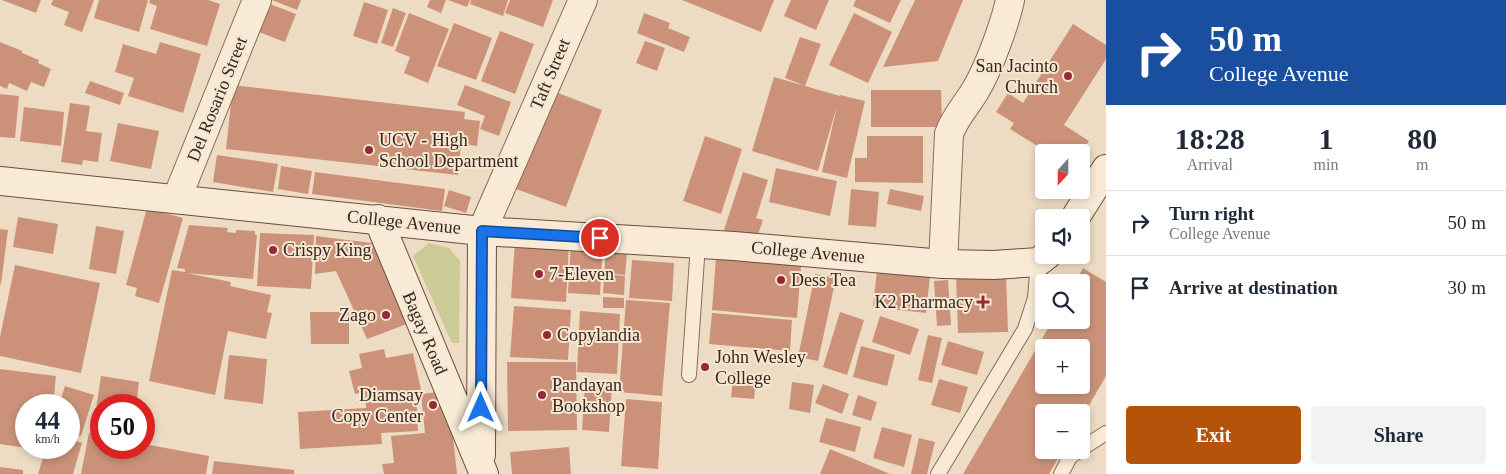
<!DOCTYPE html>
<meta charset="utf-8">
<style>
body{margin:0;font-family:"Times New Roman",serif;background:#f2f2f3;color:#1f2937;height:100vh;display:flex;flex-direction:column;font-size:19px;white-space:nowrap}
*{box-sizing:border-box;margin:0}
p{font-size:16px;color:#747a83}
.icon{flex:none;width:28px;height:28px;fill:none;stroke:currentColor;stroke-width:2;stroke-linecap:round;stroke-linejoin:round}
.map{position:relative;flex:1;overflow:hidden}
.side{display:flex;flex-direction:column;background:#fff;width:400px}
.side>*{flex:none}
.banner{background:#1a4fa0;color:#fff;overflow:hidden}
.needle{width:32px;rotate:201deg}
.fabs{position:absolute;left:1035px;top:144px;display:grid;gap:10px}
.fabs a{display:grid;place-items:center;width:55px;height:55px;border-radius:5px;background:#fff;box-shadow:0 2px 8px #0003;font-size:25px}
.speed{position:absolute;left:15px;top:394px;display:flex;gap:10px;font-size:25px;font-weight:700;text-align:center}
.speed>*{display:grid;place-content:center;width:65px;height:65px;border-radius:50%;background:#fff;box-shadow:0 2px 8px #0003;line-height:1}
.speed small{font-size:12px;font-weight:400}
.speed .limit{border:8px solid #d22;background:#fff;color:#111}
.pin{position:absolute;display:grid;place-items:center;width:42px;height:42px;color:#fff;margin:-21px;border:2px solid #fff;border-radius:50%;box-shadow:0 1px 5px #0007}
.me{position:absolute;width:55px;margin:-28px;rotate:0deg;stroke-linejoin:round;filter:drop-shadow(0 0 4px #0008)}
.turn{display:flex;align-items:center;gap:18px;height:105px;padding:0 20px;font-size:22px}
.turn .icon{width:65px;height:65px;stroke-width:2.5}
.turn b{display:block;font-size:35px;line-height:42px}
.eta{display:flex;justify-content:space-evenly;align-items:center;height:85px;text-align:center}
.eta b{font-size:30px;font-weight:700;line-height:35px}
.button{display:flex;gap:10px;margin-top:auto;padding:10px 20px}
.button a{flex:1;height:58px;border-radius:5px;background:#b45309;color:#fff;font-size:20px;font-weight:700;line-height:58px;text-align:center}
.button a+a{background:#f2f2f3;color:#1f2937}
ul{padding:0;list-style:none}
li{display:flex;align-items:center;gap:15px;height:65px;padding:0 20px;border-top:1px solid #e0e1e3}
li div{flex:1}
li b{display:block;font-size:19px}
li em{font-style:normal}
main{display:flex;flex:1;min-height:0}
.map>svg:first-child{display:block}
</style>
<main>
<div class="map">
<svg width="1106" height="474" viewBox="0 0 1106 474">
<rect width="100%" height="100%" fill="#eddcc3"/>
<path fill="#cbcb97" d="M429 243 449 248 460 261 459 343H452L413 256Z"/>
<path fill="#cb9279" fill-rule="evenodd" d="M2 0H41L36 13Z
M53 0H94L82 32 64 25 69 12 51 5Z
M99 0H148L139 32 94 18Z
M150 0H208L220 4 207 46 150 29 157 6 149 3Z
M272 0H301L297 10Z
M430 0H446L441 13 427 7Z
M448 0H470L467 7Z
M471 0H508L503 16 470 4Z
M510 0H553L543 27 505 13Z
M682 0H774L761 32Z
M791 0H829L816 30 784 16Z
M856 0H901L890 23 853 6Z
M915 0H963L938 61 883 67Z
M262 1 296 14 285 42 251 29Z
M364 2 388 10 377 44 353 36Z
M393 8 406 13 393 47 381 43Z
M409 13 449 29 428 83 404 73 410 57 395 51Z
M644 13 670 23 668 28 690 37 684 52 637 33Z
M854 13 892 32 868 83 829 65Z
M454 23 492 38 476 80 437 66Z
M1073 24 1106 45V59L1064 125 1089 141 1082 152H1047L1010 129 1014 123 996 112 1008 93 1023 103Z
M500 31 534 44 515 94 481 81Z
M800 37 821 44 805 86 785 78Z
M645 41 665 48 657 71 636 63Z
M0 42 22 51V53L39 60 38 63 51 69 44 87 31 82 27 91 9 83 7 89 0 86Z
M160 42 201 54 183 113 128 96 134 78 115 72 123 44 156 54Z
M774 77 840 96V95L865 101 847 178 822 172 837 106 818 171 752 151Z
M90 81 124 93 120 105 85 93Z
M233 85 465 112 464 119 480 121 477 146 461 144 458 175 226 149Z
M465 85 511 102 499 136 480 129 485 116 457 105Z
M871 90H941L942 127H871Z
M553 91 602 110 566 207 516 189Z
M0 94 19 96 15 138 0 137Z
M70 103 90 106 86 131 102 133 98 162 83 160 82 165 61 162Z
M24 107 64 112 61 146 20 141Z
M118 123 159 131 151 169 110 161Z
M705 136 742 149 721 214 683 201Z
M867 136H923V183L855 182V158H867Z
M217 155 278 164 273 192 213 182Z
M281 166 312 171 308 194 278 189Z
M776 168 837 181 830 216 769 202Z
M315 172 445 189 442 211 312 194Z
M743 172 768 180 756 218 763 220 756 240 724 230Z
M851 189 879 192 876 227 848 225Z
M890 189 924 196 921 211 887 204Z
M449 190 471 197 466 213 444 206Z
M147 208 183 218 159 303 135 296 137 288 126 285Z
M18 217 58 224 53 254 13 247Z
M189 225 228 228 227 232 236 233V230L255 231V235H257L253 279 187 273 231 282 230 286 271 295 267 312 272 313 266 339 228 331 215 395 149 381 172 270 185 272V269L177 268Z
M96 226 124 231 116 274 89 269Z
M0 229 8 230 1 284H0Z
M260 233 314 235 311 289 257 286Z
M316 236 379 244 407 324 367 339 336 271 315 274Z
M571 240 603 242 600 295 568 293Z
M515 241 569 244 566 302 511 298Z
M606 252 627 253 625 275 604 273Z
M716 258 801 266 797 318 712 310Z
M632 260 674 263 672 301 629 298Z
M15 265 100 283 81 373 0 356V337Z
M1083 268 1106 282V376L1081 419V412H1044V450H1063L1049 474H963L1053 320H1081V282H1075ZM1044 348H1081V385H1044Z
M877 270 930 276 926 313 873 307Z
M604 274 625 276 624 295 603 293Z
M815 274 836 278 818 361 798 357Z
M1006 275 1008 332 958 333 956 276Z
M948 280 951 325 937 326 934 281Z
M603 297 624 298V308H603Z
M626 300 670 303 662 396 619 392Z
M514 306 571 310 568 360 510 357Z
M580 311 620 314 617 374 577 372Z
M310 312H349V344H311Z
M840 312 864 320 847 375 823 367Z
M712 313 792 320 790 351 709 344Z
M880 316 919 329 910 355 872 342Z
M928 335 942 338 932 383 918 380Z
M948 341 984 352 977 375 941 365Z
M861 346 895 355 887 386 853 377Z
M384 349 386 358 413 353 421 390H416L418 431 381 433 382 444 300 449 298 412 366 408 365 392 355 394 349 371 362 368 359 354Z
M229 355 267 359 263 404 224 399Z
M507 362H576L577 430 508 431Z
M0 369 56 376 53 405H26V448L0 444Z
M734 372 757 375 754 399 731 397Z
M101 376 139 382 136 405H101V430L93 429Z
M939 379 968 387 960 413 931 405Z
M585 382 612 384 609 432 582 430Z
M792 382 814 385 810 413 789 409Z
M823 384 849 394 842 414 815 403Z
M65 386 94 395 81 436 69 433V405H59Z
M448 391 457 474H384L382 464 394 463 391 436 425 433 421 394Z
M858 395 877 402 871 421 852 415Z
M626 399 662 402 658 469 621 466Z
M826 418 861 427 855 452 819 442Z
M882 427 912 435 904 467 873 458Z
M89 433 101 436V448H144V444L209 456 206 474H81Z
M919 438 935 442 927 474H911Z
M69 439 82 443 73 474H38L46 448H69Z
M569 447 571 474H512L510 452Z
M830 449 890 474H820Z
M214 461 294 470V474H212Z
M0 467 23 470V474H0Z"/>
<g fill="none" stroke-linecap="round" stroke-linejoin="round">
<defs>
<path id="service" d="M689 375 698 244
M1081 449 1106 433
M938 474 1025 329 1035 298 1038 262
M1061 474 1070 457 1080 450"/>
<path id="minor" d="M177 198 257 0
M482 231 583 0
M943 264 949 134C955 117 966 106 975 91 988 70 1005 24 1010 0"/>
<path id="secondary" d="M0 181 482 231 734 246 943 264 994 265 1038 262 1047 255
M1075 218 1106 169
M378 219 484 474
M481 455 482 231"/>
</defs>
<use href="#service" stroke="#876d5a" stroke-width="16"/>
<use href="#minor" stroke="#876d5a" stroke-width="30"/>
<use href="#secondary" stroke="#694e3d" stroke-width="30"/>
<use href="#service" stroke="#f8ead6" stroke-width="14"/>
<use href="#minor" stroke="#f8ead6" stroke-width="28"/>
<use href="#secondary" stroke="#f8ead6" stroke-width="28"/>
</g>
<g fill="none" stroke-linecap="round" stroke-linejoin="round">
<defs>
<path id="route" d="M481 408 482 231 600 238"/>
</defs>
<use href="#route" stroke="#114b97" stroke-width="12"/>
<use href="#route" stroke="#1a73e8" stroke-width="9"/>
</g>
<g fill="#952a37" stroke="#f5e7d2" stroke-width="2">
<circle cx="1068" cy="76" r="5"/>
<circle cx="369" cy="150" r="5"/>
<circle cx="273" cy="250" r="5"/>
<circle cx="539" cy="274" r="5"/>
<circle cx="781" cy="280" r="5"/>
<path d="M980.5 294.5h5v5h5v5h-5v5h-5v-5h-5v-5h5z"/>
<circle cx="386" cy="315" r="5"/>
<circle cx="547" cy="335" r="5"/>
<circle cx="705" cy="367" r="5"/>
<circle cx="542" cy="395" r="5"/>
<circle cx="433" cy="405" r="5"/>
</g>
<g text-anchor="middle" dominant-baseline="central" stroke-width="4" stroke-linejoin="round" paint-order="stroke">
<g font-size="18" fill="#37271e" stroke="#f5e7d2" text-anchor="start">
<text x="1058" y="66" text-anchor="end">San Jacinto<tspan x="1058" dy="21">Church</tspan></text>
<text x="379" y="140">UCV - High<tspan x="379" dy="21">School Department</tspan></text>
<text x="283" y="250">Crispy King</text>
<text x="549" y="274">7-Eleven</text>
<text x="791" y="280">Dess Tea</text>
<text x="973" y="302" text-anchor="end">K2 Pharmacy</text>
<text x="376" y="315" text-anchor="end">Zago</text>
<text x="557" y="335">Copylandia</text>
<text x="715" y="357">John Wesley<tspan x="715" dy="21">College</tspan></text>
<text x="552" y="385">Pandayan<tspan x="552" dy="21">Bookshop</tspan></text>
<text x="423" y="395" text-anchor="end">Diamsay<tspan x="423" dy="21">Copy Center</tspan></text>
</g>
<g font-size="18" fill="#37271e" stroke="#f5e7d2">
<text transform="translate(550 74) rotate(-67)">Taft Street</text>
<text transform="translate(217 99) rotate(-68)">Del Rosario Street</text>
<text transform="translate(404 222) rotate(6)">College Avenue</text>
<text transform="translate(808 252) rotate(5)">College Avenue</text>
<text transform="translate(425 333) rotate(67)">Bagay Road</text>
</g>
</g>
</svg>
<div class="fabs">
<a><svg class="needle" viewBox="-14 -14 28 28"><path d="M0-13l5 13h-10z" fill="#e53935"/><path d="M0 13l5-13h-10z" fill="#747a83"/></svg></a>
<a><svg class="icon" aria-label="sound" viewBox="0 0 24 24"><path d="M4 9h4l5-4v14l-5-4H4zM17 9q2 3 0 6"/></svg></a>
<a><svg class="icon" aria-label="search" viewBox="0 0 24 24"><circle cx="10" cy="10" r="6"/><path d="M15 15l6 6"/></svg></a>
<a>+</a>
<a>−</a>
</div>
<div class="speed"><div>44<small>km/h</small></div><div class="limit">50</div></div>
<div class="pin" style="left:600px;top:238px;background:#d93025"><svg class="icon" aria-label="arrive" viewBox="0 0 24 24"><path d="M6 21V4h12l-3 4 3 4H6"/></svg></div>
<svg class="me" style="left:481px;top:408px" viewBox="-20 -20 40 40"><path d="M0-17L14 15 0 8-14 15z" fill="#1a73e8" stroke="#fff" stroke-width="4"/></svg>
</div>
<section class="side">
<div class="banner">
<div class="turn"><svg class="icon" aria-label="right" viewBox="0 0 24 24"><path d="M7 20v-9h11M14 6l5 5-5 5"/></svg><div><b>50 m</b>College Avenue</div></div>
</div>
<div class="eta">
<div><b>18:28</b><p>Arrival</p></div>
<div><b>1</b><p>min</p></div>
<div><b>80</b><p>m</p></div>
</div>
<ul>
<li><svg class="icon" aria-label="right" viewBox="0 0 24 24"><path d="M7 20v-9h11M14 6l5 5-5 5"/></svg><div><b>Turn right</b><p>College Avenue</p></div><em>50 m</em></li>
<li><svg class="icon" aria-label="arrive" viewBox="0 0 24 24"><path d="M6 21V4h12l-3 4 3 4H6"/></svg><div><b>Arrive at destination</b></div><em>30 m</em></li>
</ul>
<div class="button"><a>Exit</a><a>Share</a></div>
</section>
</main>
